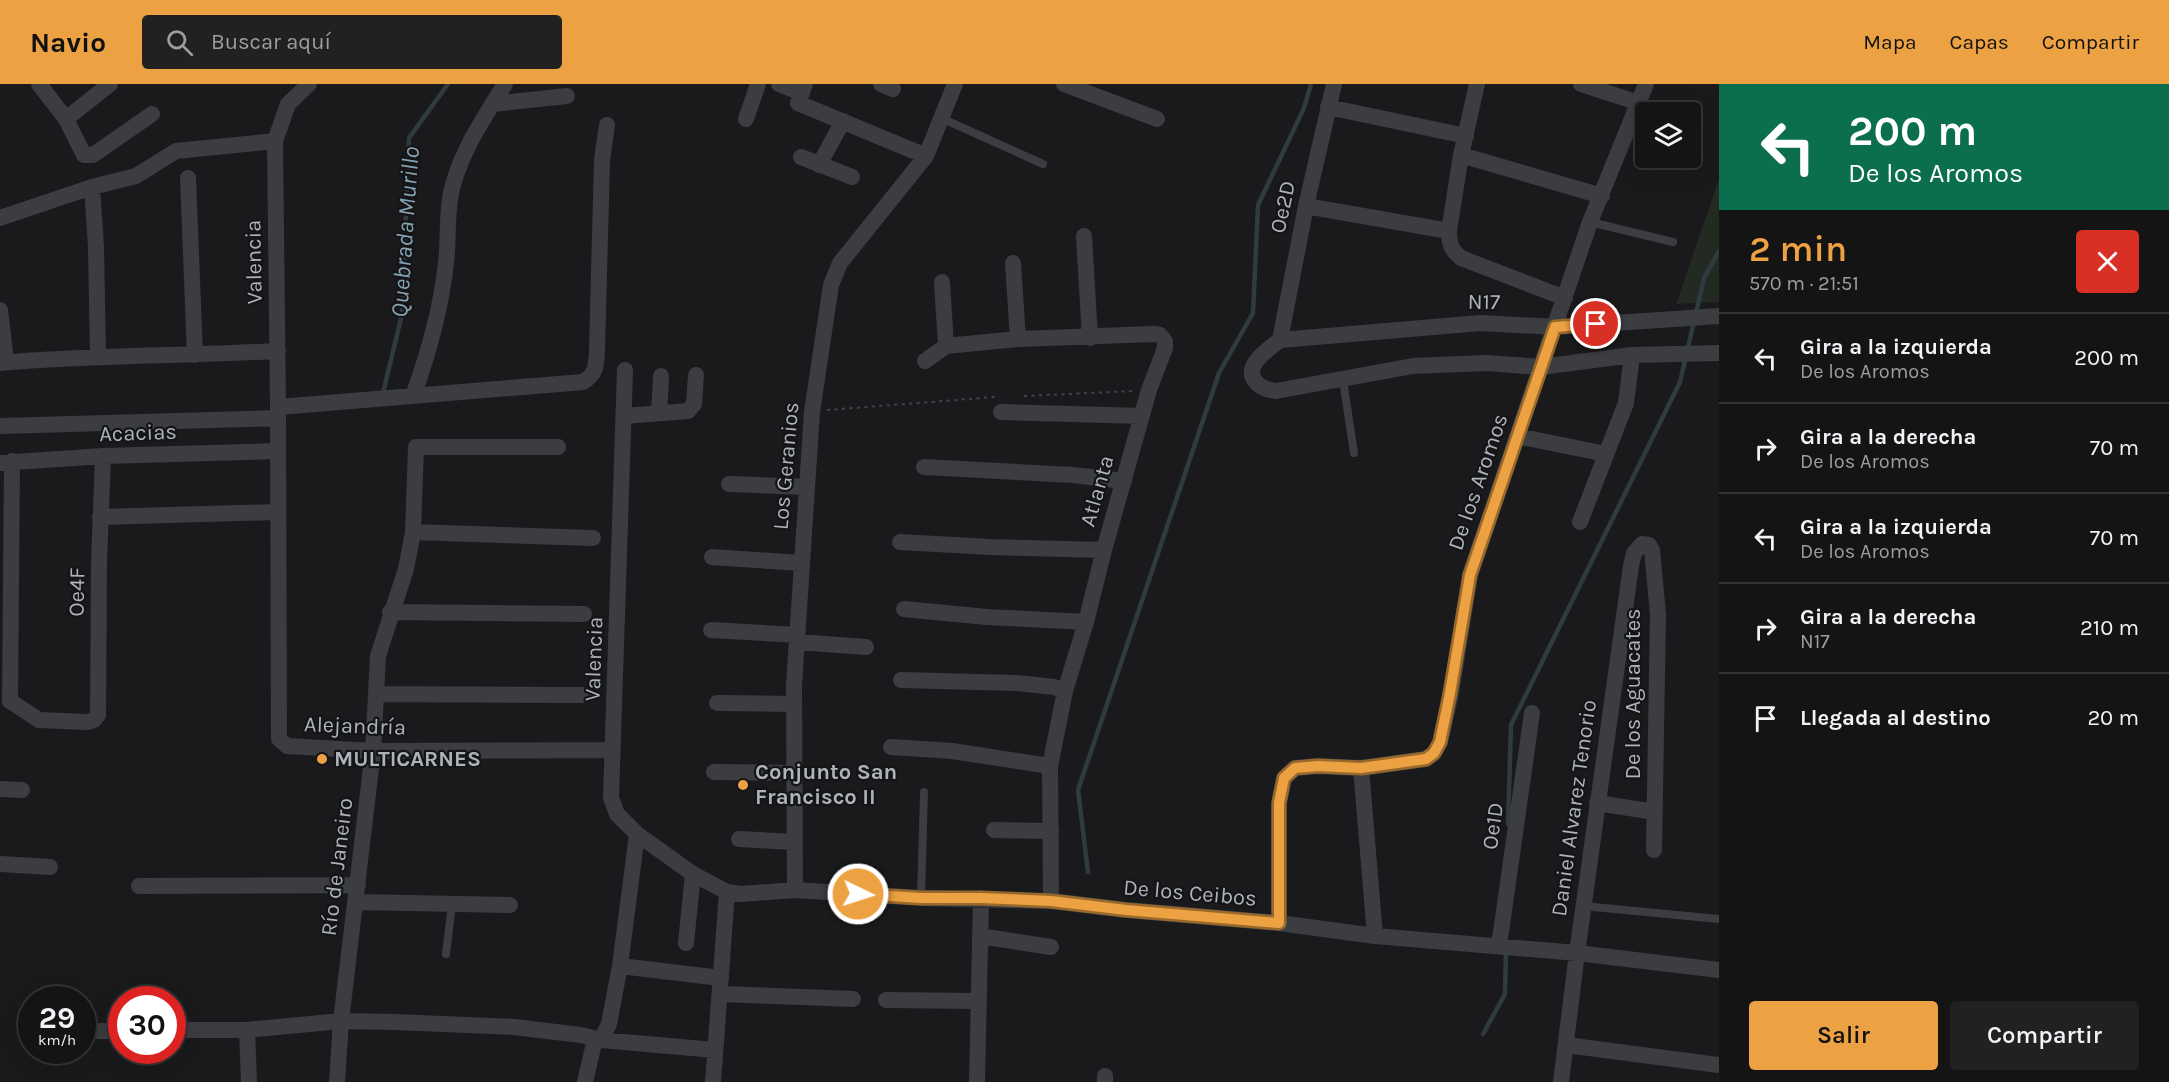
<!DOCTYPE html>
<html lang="es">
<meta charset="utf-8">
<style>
body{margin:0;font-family:Karla,sans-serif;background:#212122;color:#f1f3f6;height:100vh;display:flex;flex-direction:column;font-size:22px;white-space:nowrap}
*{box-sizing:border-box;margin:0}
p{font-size:20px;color:#9d9ea0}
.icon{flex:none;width:33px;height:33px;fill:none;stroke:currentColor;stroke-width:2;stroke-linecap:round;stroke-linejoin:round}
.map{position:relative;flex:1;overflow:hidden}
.sheet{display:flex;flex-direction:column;background:#141415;width:450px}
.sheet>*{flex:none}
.hud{background:#0b6e4f;color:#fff;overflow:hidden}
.buttons{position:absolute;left:1635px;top:18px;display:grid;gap:12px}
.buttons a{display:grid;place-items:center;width:66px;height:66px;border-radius:6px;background:#141415;box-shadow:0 6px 24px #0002,0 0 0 2px #333334;font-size:30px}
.speed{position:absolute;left:18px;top:902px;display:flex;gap:12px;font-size:30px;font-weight:700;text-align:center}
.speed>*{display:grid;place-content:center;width:78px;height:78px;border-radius:50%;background:#141415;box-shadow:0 6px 24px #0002,0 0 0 2px #333334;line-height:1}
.speed small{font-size:15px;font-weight:400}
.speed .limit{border:9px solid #d22;background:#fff;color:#111}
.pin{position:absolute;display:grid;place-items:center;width:51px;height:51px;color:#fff;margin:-26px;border:3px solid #fff;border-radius:50%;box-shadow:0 2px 6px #0007}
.me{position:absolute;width:66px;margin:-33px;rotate:94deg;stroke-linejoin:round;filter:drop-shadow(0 0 4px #0008)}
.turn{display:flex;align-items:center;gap:21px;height:126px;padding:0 30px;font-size:27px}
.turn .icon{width:78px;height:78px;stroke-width:2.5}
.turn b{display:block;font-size:42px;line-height:51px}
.round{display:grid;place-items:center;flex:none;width:63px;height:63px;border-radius:6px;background:#212122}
.headline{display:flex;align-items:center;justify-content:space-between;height:102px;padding:0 30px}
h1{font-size:36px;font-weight:600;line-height:45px;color:#eca142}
.button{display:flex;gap:12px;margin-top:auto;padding:12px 30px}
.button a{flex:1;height:69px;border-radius:6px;background:#eca142;color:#111;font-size:24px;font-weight:600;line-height:69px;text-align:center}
.button a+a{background:#212122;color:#f1f3f6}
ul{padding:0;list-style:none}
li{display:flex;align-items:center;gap:18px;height:90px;padding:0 30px;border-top:2px solid #333334}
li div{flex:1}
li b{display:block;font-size:22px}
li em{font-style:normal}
header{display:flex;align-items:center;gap:36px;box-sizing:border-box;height:84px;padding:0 30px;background:#eca142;color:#111}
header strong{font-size:28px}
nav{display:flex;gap:33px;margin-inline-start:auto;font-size:21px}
.search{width:420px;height:54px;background:#212122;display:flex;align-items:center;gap:15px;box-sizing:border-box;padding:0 21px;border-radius:6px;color:#9d9ea0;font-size:22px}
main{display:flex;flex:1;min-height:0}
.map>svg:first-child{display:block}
</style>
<header>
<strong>Navio</strong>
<div class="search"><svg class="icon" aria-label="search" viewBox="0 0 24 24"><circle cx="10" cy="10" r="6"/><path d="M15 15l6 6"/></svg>Buscar aquí</div>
<nav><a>Mapa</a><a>Capas</a><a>Compartir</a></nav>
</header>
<main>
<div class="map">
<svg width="1719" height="998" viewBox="0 0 1719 998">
<rect width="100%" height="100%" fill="#1a1a1c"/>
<path fill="#222a22" d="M1719 95V218L1676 220Z"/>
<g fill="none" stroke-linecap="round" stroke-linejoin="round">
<path stroke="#303b40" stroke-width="4.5" d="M1696 229 1704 194 1719 167
M384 305 402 230 409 54 448 0
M1508 740 1511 641 1680 298 1694 237
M1088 788 1078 706 1219 289 1253 229 1258 121 1304 24 1311 0
M1483 950 1505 910 1506 865"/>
<path stroke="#414448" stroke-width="2" stroke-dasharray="3 4.5" stroke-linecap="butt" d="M1024 312 1133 307
M827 326 995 313"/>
<path stroke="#3b3d41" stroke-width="8" d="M941 34 1043 80
M1590 138 1673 158
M1343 296 1354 369
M921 814 924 708
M1583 822 1719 835
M446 870 452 820"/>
<path stroke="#3b3d41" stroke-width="16" d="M39 0 66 35 84 71H93L152 30
M309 0 288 20 275 57 278 323 279 655 287 662 373 667 613 666
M779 0 802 9
M805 0 798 19 926 72
M881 0 893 5
M1064 0 1157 35
M1477 0 1461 71 1449 147C1449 159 1451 166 1461 174L1565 214
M1581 0 1639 19
M492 20 567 12
M1328 23 1466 52
M66 35 110 0
M746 35 758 0
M1461 71 1602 112
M801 73 852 93
M819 81 843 37
M188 94 195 271
M92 103 96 163 98 272
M1306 122 1449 147
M0 134 92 103 136 92 176 67 275 57
M1084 152 1090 254
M1013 179 1018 255
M942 198 946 262
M0 226 6 278
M1719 232 1555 243 1481 239 1280 256C1269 265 1243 281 1255 297 1260 304 1268 306 1276 307L1413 282 1487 279 1541 283 1632 271 1719 269
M1280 256 1306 122 1334 0
M925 277 946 262 1018 255 1154 250 1160 251 1165 257V264L1149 306 1104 466 1086 538 1065 607 1050 682 1051 817
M0 279C92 271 185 272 278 267
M625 286 611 714 617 730 637 750 693 790 727 808 741 810 795 806 921 814 1051 817 1126 826 1279 839 1375 852 1577 869 1719 886
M413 312C429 268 441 224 446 179 449 154 446 124 453 101 463 64 485 32 505 0
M278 323 583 298C597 289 596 282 597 266L602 76 607 41
M1001 328 1142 332
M659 329 661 292
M624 332 688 327 694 320 696 291
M0 342 278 334
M1517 352 1606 370
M0 379 103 372 278 367
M924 383 1073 391 1124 397
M729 400 807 403
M100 433 278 428
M1580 438 1626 319 1632 271
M413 448 593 454
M900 458 990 463 1104 466
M712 473 801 479
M904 525 987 533 1086 538
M390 528 584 530
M711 546 797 551
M797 558 866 563
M901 596 1017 599 1054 603 1065 607
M376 610 585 611
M10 617 39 636 88 638 94 636 98 631 99 479 103 372
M10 617 12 377
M717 619 794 620
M891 663 952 667 1050 682
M1361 684 1375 852
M714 688 794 689
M0 705 22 706
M1597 719 1655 728
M994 746 1051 747
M739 755 794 758
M0 780 50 783
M139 802 358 801
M795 806 794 601 812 328 831 201 840 179 926 72 955 0
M356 818 510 821
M1279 839V719L1284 694 1295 684 1318 682 1361 684 1426 675 1434 669 1440 658 1451 609 1470 491 1590 138 1646 0
M980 852 1051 863
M686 859 693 790
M1499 862 1532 629
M620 882 721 894
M721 910 853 915
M886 916 978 917
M172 946H247L341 937 394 938 514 943 581 951 601 956 715 966
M247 946 249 998
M82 947H122
M601 956 609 940 620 882 637 750
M1566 961 1719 981
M337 998 341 937 373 667 378 572 406 485 413 448 416 363H558
M585 998 595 955
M713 998 727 808
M977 998 981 814
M1105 998V992
M1561 998 1577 869 1631 482 1634 469 1642 460 1649 461 1652 466 1658 530 1654 766"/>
</g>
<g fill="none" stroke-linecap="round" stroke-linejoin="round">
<defs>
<path id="route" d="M858 810 921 814H981L1051 817 1126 826 1279 839V719L1284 694 1295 684 1318 682 1361 684 1426 675 1434 669 1440 658 1450 609 1470 491 1555 243 1596 240"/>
</defs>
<use href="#route" stroke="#99692b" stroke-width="15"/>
<use href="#route" stroke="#eca142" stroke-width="10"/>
</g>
<g fill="#eca142" stroke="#151517" stroke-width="2">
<circle cx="322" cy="675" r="6"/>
<circle cx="743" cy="701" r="6"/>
</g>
<g text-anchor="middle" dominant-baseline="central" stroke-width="4.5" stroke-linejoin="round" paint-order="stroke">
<g font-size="22" fill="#adb3bb" stroke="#151517">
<text transform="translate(1283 123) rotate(-78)">Oe2D</text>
<text transform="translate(254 178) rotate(-91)">Valencia</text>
<text transform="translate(1484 218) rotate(1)">N17</text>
<text transform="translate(138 349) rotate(-2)">Acacias</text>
<text transform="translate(786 382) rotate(-85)">Los Geranios</text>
<text transform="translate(1478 398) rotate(-71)">De los Aromos</text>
<text transform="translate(1097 407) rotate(-74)">Atlanta</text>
<text transform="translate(77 508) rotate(-89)">Oe4F</text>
<text transform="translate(594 575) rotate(-88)">Valencia</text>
<text transform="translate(1633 610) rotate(-90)">De los Aguacates</text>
<text transform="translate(355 642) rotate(2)">Alejandría</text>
<text transform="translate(1574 724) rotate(-82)">Daniel Alvarez Tenorio</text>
<text transform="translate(1493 742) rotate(-82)">Oe1D</text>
<text transform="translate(337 783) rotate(-83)">Río de Janeiro</text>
<text transform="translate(1190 809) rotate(5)">De los Ceibos</text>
</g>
<g font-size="22" font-weight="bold" fill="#adb3bb" stroke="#151517" text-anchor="start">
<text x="334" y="675">MULTICARNES</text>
<text x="755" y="688">Conjunto San<tspan x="755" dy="25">Francisco II</tspan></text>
</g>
<g font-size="24" font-style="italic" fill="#86a3b4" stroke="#151517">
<text transform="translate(405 148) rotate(-86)">Quebrada Murillo</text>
</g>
</g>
</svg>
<div class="buttons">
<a><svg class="icon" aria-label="layers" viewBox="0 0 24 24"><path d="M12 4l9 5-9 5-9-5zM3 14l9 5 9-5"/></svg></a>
</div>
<div class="speed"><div>29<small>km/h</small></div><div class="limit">30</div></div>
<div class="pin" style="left:1596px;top:240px;background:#d93025"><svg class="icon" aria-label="arrive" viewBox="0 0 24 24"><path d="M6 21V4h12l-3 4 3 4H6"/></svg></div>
<svg class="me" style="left:858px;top:810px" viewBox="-20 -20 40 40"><circle r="17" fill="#eca142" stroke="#fff" stroke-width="3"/><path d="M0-11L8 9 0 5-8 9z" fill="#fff"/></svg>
</div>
<section class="sheet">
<div class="hud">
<div class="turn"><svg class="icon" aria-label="left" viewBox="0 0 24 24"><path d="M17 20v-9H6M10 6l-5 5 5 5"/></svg><div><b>200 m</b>De los Aromos</div></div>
</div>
<div class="headline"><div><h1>2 min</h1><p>570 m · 21:51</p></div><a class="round" style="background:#d93025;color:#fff"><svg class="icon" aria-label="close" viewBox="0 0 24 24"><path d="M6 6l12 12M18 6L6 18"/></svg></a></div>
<ul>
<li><svg class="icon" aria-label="left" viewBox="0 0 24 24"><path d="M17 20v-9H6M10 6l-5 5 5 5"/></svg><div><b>Gira a la izquierda</b><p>De los Aromos</p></div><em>200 m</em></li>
<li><svg class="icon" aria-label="right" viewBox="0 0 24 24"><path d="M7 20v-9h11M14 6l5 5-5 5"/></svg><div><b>Gira a la derecha</b><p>De los Aromos</p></div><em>70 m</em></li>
<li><svg class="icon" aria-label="left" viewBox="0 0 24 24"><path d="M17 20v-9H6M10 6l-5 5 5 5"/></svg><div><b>Gira a la izquierda</b><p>De los Aromos</p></div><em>70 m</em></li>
<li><svg class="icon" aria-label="right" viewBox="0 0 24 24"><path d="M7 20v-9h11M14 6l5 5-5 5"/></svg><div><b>Gira a la derecha</b><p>N17</p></div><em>210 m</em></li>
<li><svg class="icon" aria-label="arrive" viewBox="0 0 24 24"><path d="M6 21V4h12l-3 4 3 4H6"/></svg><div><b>Llegada al destino</b></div><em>20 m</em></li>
</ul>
<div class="button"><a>Salir</a><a>Compartir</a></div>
</section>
</main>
